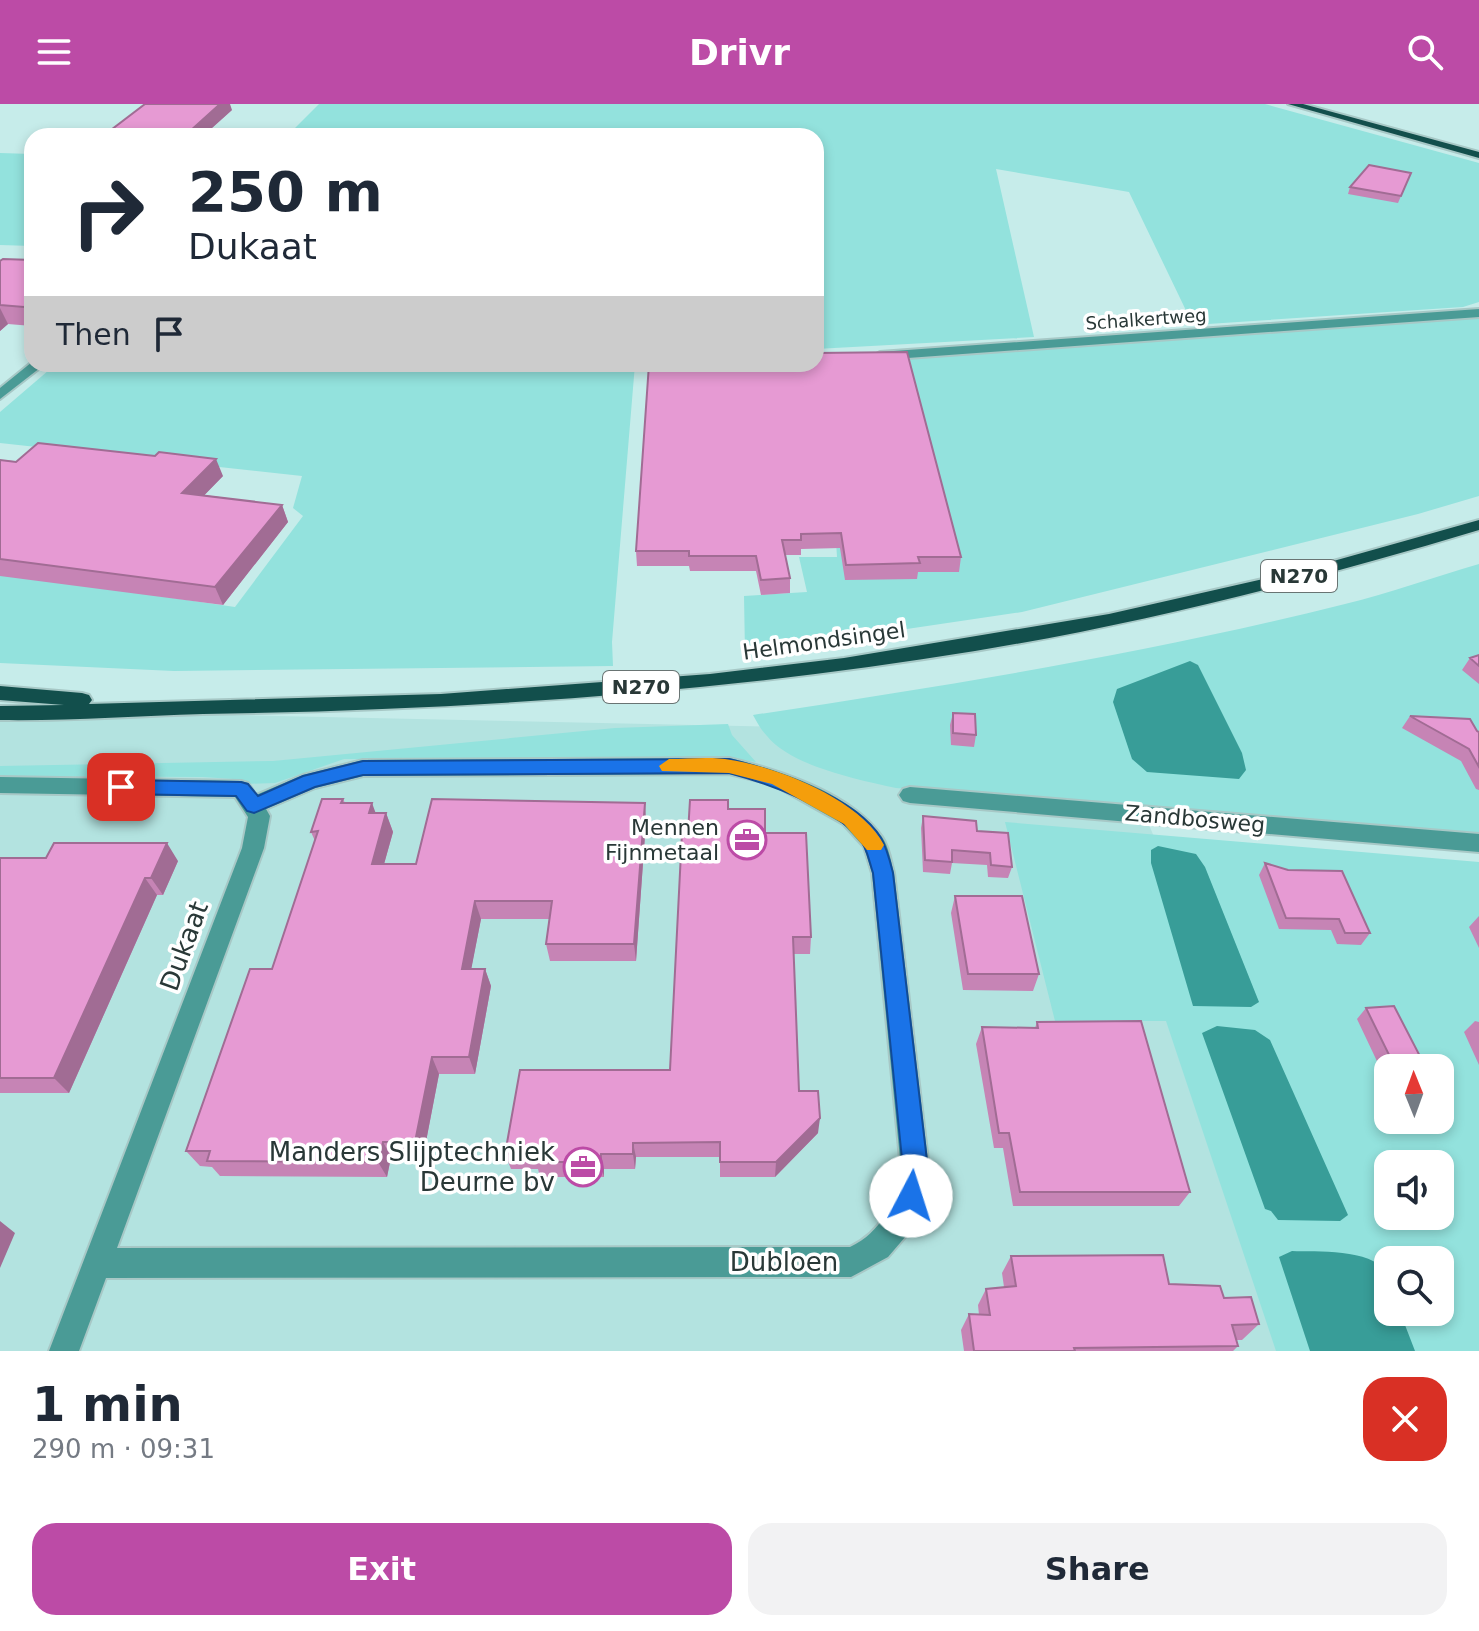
<!DOCTYPE html>
<meta charset="utf-8">
<style>
body{margin:0;font-family:"DejaVu Sans",sans-serif;background:#f2f2f3;color:#1f2937;height:100vh;display:flex;flex-direction:column;font-size:30px;white-space:nowrap}
*{box-sizing:border-box;margin:0}
p{font-size:26px;color:#747a83}
.icon{flex:none;width:44px;height:44px;fill:none;stroke:currentColor;stroke-width:2;stroke-linecap:round;stroke-linejoin:round}
.map{position:relative;height:1247px;overflow:hidden}
.details{display:flex;flex-direction:column;background:#fff;flex:1}
.details>*{flex:none}
.banner{position:absolute;left:24px;top:24px;width:800px;height:244px;border-radius:24px;box-shadow:0 4px 12px #0003;background:#fff;color:#1f2937;overflow:hidden}
.needle{width:52px;rotate:359deg}
.fabs{position:absolute;left:1374px;top:950px;display:grid;gap:16px}
.fabs a{display:grid;place-items:center;width:80px;height:80px;border-radius:16px;background:#fff;box-shadow:0 4px 12px #0003;font-size:40px}
.pin{position:absolute;display:grid;place-items:center;width:68px;height:68px;color:#fff;margin:-34px;border-radius:16px;box-shadow:0 4px 12px #0006}
.me{position:absolute;width:88px;margin:-44px;rotate:5deg;stroke-linejoin:round;filter:drop-shadow(0 0 6px #0008)}
.turn{display:flex;align-items:center;gap:28px;height:168px;padding:0 32px;font-size:36px}
.turn .icon{width:104px;height:104px;stroke-width:2.5}
.turn b{display:block;font-size:56px;line-height:68px}
.then{display:flex;align-items:center;height:76px;padding:0 32px;background:#0003;gap:16px;font-size:30px}
.round{display:grid;place-items:center;flex:none;width:84px;height:84px;border-radius:24px;background:#f2f2f3}
.headline{display:flex;align-items:center;justify-content:space-between;height:136px;padding:0 32px}
h1{font-size:48px;font-weight:600;line-height:60px}
.primary-button{display:flex;gap:16px;margin-top:auto;padding:16px 32px}
.primary-button a{flex:1;height:92px;border-radius:24px;background:#bc4ba6;color:#fff;font-size:32px;font-weight:600;line-height:92px;text-align:center}
.primary-button a+a{background:#f2f2f3;color:#1f2937}
header{display:flex;justify-content:space-between;align-items:center;height:104px;padding:0 32px;background:#bc4ba6;color:#fff;font-size:36px;font-weight:600}
.map>svg:first-child{display:block}
</style>
<header><svg class="icon" aria-label="menu" viewBox="0 0 24 24"><path d="M4 6h16M4 12h16M4 18h16"/></svg>Drivr<svg class="icon" aria-label="search" viewBox="0 0 24 24"><circle cx="10" cy="10" r="6"/><path d="M15 15l6 6"/></svg></header>
<div class="map">
<svg width="1479" height="1247" viewBox="0 0 1479 1247">
<rect width="100%" height="100%" fill="#c6ecea"/>
<path fill="#b3e3e0" d="M1084 569 1374 1247H0V606L876 625Z"/>
<path fill="#93e2dd" fill-rule="evenodd" d="M319 0H1265L1479 59V198L1463 203 1193 221 1129 88 996 65 1034 233 816 245V32H287Z
M0 49 32 50V142L0 141Z
M1479 212V392L1418 410 1022 508 745 549 744 492 807 488 799 453H837L836 437 906 255Z
M56 260H635L612 538 613 562 174 567 0 559V469L235 503 303 412 293 404 302 372 0 339V308Z
M1479 460V730L896 684C859 676 791 662 767 632 761 626 757 618 753 611 951 581 1151 549 1345 500 1390 489 1434 473 1479 460Z
M728 620 732 631 756 658 728 654 344 655 275 679 244 680 233 675 203 673 0 672V662L273 657 615 624Z
M1005 718 1479 758V1247H1276L1166 917H1055ZM1388 964H1440V1016H1388ZM1388 1060H1440V1112H1388ZM1388 1156H1440V1208H1388Z"/>
<path fill="#389d98" d="M1190 557 1198 561 1242 649 1246 666 1239 675 1147 668 1132 655 1113 598 1117 585Z
M1158 742 1196 750 1205 763 1259 898 1251 903 1193 902 1151 759V746Z
M1217 922 1255 926 1270 936 1348 1111 1340 1117 1278 1116 1271 1107 1265 1105 1202 929Z
M1292 1147C1316 1148 1375 1144 1386 1170 1391 1181 1388 1196 1388 1208H1400L1415 1247H1310L1279 1153Z"/>
<g fill="none" stroke-linecap="round" stroke-linejoin="round">
<defs>
<path id="minor" d="M1479 205V213L880 256 873 252 880 248Z
M32 258 45 260 0 295V284Z
M729 654C779 666 851 689 882 733 889 743 891 758 894 769L929 1065 922 1095 906 1132 888 1153 851 1173 106 1174 79 1247H49L242 744 248 713 235 693 0 689V673L241 677 248 679 256 691 303 671 363 656ZM729 670 772 680 843 720 864 743 872 769 901 1065C894 1099 882 1128 850 1143L117 1144 264 744 270 712 266 705 315 684 363 672Z
M910 683 1479 730V748L910 699 903 697 899 691 903 685Z"/>
<path id="major" d="M1288 0H1303L1479 48V54Z
M1479 416V426C1313 476 1145 519 975 547 719 589 462 606 203 610 135 612 68 617 0 616V602L64 601 0 596V582L82 589 89 591 92 596 89 600 441 590 710 570 844 554 1109 510 1298 467Z"/>
</defs>
<use href="#minor" stroke="#a7c8c6" stroke-width="4"/>
<use href="#major" stroke="#a7c8c6" stroke-width="4"/>
<use href="#minor" fill="#4a9b96" fill-rule="evenodd"/>
<use href="#major" fill="#124f4c" fill-rule="evenodd"/>
</g>
<path fill="#c684b5" d="M232 6 203 32H108L107 29Z
M1411 69 1398 99 1348 90 1350 83Z
M32 156V222L8 220 0 227V157Z
M649 260 961 453 959 468H918L917 475 845 476 840 444 801 445V451H785L790 474V489L761 491 756 467H690L689 462H637L636 447Z
M0 356 223 372 204 391 282 401 288 418 223 501 0 472Z
M1479 551V580L1462 566 1470 554Z
M953 609 976 631 974 643 951 641 950 621Z
M1410 612 1479 628V686L1476 685 1461 657 1402 624Z
M343 695 345 699 376 709H386L393 728 384 760H416L646 717 636 857H550L546 840 549 815H481L471 865H485L491 882 475 970H439L423 1053H391L387 1073 220 1072 212 1063 200 1062 186 1047 272 865 315 737 311 728Z
M728 705 765 729 811 833 810 850H793L799 987 818 1029 775 1073H720V1053H636L635 1065H604V1073H540L538 1065H511L505 1050 670 966 688 729Z
M923 712 977 727 1012 763 1008 774 988 773 987 761 952 759 950 770 923 768 921 724Z
M0 754 178 757 163 791H157L69 989H0Z
M1265 759 1288 766 1370 829 1361 841 1337 840 1331 826 1279 825 1259 771Z
M955 792 1039 870 1033 887 963 886 951 809Z
M1479 812V844L1469 823Z
M1366 904 1424 960 1420 964H1388V972H1384L1357 915Z
M1475 917 1479 918V961L1464 928Z
M1037 918 1190 1088 1179 1102H1013L1003 1044H994L976 940 982 923 1035 924Z
M1011 1152 1169 1180 1224 1194 1259 1220 1242 1236H1236L1238 1242 1233 1247H964L961 1226 969 1210 979 1211 978 1201 986 1185 1004 1183 1002 1169Z"/>
<path fill="#a16c94" d="M220 0H230L232 6 203 32H190L189 28Z
M32 196V219L24 203Z
M0 204 8 220 0 227Z
M216 355 223 372 190 406 182 389Z
M282 401 288 418 223 501 215 483Z
M372 699 379 718 369 709Z
M645 699 646 717 636 857 634 840Z
M386 709 393 728 379 778 372 760Z
M167 739 178 757 163 791 151 774Z
M145 774 157 791 69 989 54 974Z
M475 797 481 815 468 882 462 865Z
M485 865 491 882 475 970 469 953Z
M432 953 439 970 423 1053 415 1038Z
M820 1014 818 1029 775 1073 776 1058Z
M383 1038 391 1053 387 1073 378 1058Z
M633 1039 636 1053 635 1065 633 1050Z
M601 1050 604 1065V1073L600 1058Z
M0 1117 15 1129 0 1164Z"/>
<path fill="#e69ad3" stroke="#a16c94" stroke-width="2" d="M145 0H220L189 28 107 29Z
M1369 61 1411 69 1401 92 1350 83Z
M3 155 32 156V196L24 203 0 201V157Z
M907 248 961 453H918L920 459 846 461 841 429 801 430V436H782L790 474 761 476 756 452H689V447H636L649 260H816V249Z
M38 339 155 352 159 348 216 355 182 389 282 401 215 483 0 455V356L16 358Z
M1479 551V562L1470 554Z
M953 609 975 610 976 631 953 629Z
M1410 612 1470 615 1477 627 1479 628V663L1469 645Z
M322 695H343L341 699H372L369 709H386L372 760H416L432 695 645 699 634 840H546L552 797H475L462 865H485L469 953H432L415 1038H383L378 1058 207 1057 210 1047H186L250 865H272L318 727 311 728Z
M690 696H728V705H765V729H806L811 833H793L799 987H818L820 1014 776 1058H720V1038L633 1039V1050H601L600 1058H535L537 1050H505L520 966H670L682 729H688Z
M923 712 976 717 977 727 1008 729 1012 763 991 761 990 749 952 746V758L925 756Z
M54 739H167L151 774H145L54 974H0V754H46Z
M1265 759 1288 766 1342 767 1370 829H1345L1339 815 1286 814Z
M955 792H1022L1039 870H968Z
M1394 902 1424 960 1394 961 1366 904Z
M1141 917 1190 1088H1020L1009 1029H999L982 923 1038 924 1037 918Z
M1163 1151 1169 1180 1220 1182 1224 1194 1251 1193 1259 1220 1232 1221 1238 1242 1074 1244 1075 1247H974L969 1210 990 1211 986 1185 1016 1182 1011 1152Z"/>
<path fill="#1a73e8" stroke="#114b97" stroke-width="2" d="M729 655C774 666 855 692 881 734 887 744 890 757 893 769L928 1065 920 1101 911 1104 902 1101 898 1092 903 1065 873 769C869 757 867 743 859 734 833 703 767 679 729 669L363 671 315 683 254 709 247 707 236 692 121 690 111 683 121 676 241 678 248 680 258 692 303 672 363 657Z"/>
<path fill="#f59e0b" d="M669 655C689 655 711 652 731 656 778 663 861 696 884 741L881 746H867L844 720 772 680 729 669 662 667 659 662Z"/>
<defs>
<symbol id="office-ring" viewBox="-11 -11 22 22"><circle r="9.5" fill="#fff" stroke="#bc4ba6" stroke-width="1.5"/><path d="M-6-3h4V-5.5h4V-3h4V5H-6ZM-1-4.5V-3h2v-1.5ZM-6 0V1H6V0Z" fill="#bc4ba6"/></symbol>
</defs>
<g fill-rule="evenodd">
<use href="#office-ring" x="725" y="714" width="44" height="44"/>
<use href="#office-ring" x="561" y="1041" width="44" height="44"/>
</g>
<g text-anchor="middle" dominant-baseline="central" stroke-width="7" stroke-linejoin="round" paint-order="stroke">
<g font-size="18" fill="#293837" stroke="#fff">
<text transform="translate(1146 215) rotate(-4)">Schalkertweg</text>
</g>
<g fill="#fff" stroke="#697473" stroke-width="2">
<rect x="1261" y="456" width="76" height="32" rx="6"/>
<rect x="603" y="567" width="76" height="32" rx="6"/>
</g>
<g font-size="20" font-weight="bold" fill="#293837">
<text x="1299" y="472">N270</text>
<text x="641" y="583">N270</text>
</g>
<g font-size="22" fill="#293837" stroke="#fff">
<text transform="translate(824 537) rotate(-8)">Helmondsingel</text>
<text transform="translate(1195 715) rotate(5)">Zandbosweg</text>
</g>
<g font-size="22" fill="#293837" stroke="#fff" text-anchor="end">
<text x="719" y="723">Mennen<tspan x="719" dy="25">Fijnmetaal</tspan></text>
</g>
<g font-size="26" fill="#293837" stroke="#fff">
<text transform="translate(184 842) rotate(-70)">Dukaat</text>
<text x="784" y="1158">Dubloen</text>
</g>
<g font-size="26" fill="#293837" stroke="#fff" text-anchor="end">
<text x="555" y="1048">Manders Slijptechniek<tspan x="555" dy="30">Deurne bv</tspan></text>
</g>
</g>
</svg>
<div class="fabs">
<a><svg class="needle" viewBox="-14 -14 28 28"><path d="M0-13l5 13h-10z" fill="#e53935"/><path d="M0 13l5-13h-10z" fill="#747a83"/></svg></a>
<a><svg class="icon" aria-label="sound" viewBox="0 0 24 24"><path d="M4 9h4l5-4v14l-5-4H4zM17 9q2 3 0 6"/></svg></a>
<a><svg class="icon" aria-label="search" viewBox="0 0 24 24"><circle cx="10" cy="10" r="6"/><path d="M15 15l6 6"/></svg></a>
</div>
<div class="pin" style="left:121px;top:683px;background:#d93025"><svg class="icon" aria-label="arrive" viewBox="0 0 24 24"><path d="M6 21V4h12l-3 4 3 4H6"/></svg></div>
<svg class="me" style="left:911px;top:1092px" viewBox="-20 -20 40 40"><circle r="19" fill="#fff"/><path d="M0-13L10 11 0 6-10 11z" fill="#1a73e8"/></svg>
<div class="banner">
<div class="turn"><svg class="icon" aria-label="right" viewBox="0 0 24 24"><path d="M7 20v-9h11M14 6l5 5-5 5"/></svg><div><b>250 m</b>Dukaat</div></div>
<div class="then">Then<svg class="icon" aria-label="arrive" viewBox="0 0 24 24"><path d="M6 21V4h12l-3 4 3 4H6"/></svg></div>
</div>
</div>
<section class="details">
<div class="headline"><div><h1>1 min</h1><p>290 m · 09:31</p></div><a class="round" style="background:#d93025;color:#fff"><svg class="icon" aria-label="close" viewBox="0 0 24 24"><path d="M6 6l12 12M18 6L6 18"/></svg></a></div>
<div class="primary-button"><a>Exit</a><a>Share</a></div>
</section>
